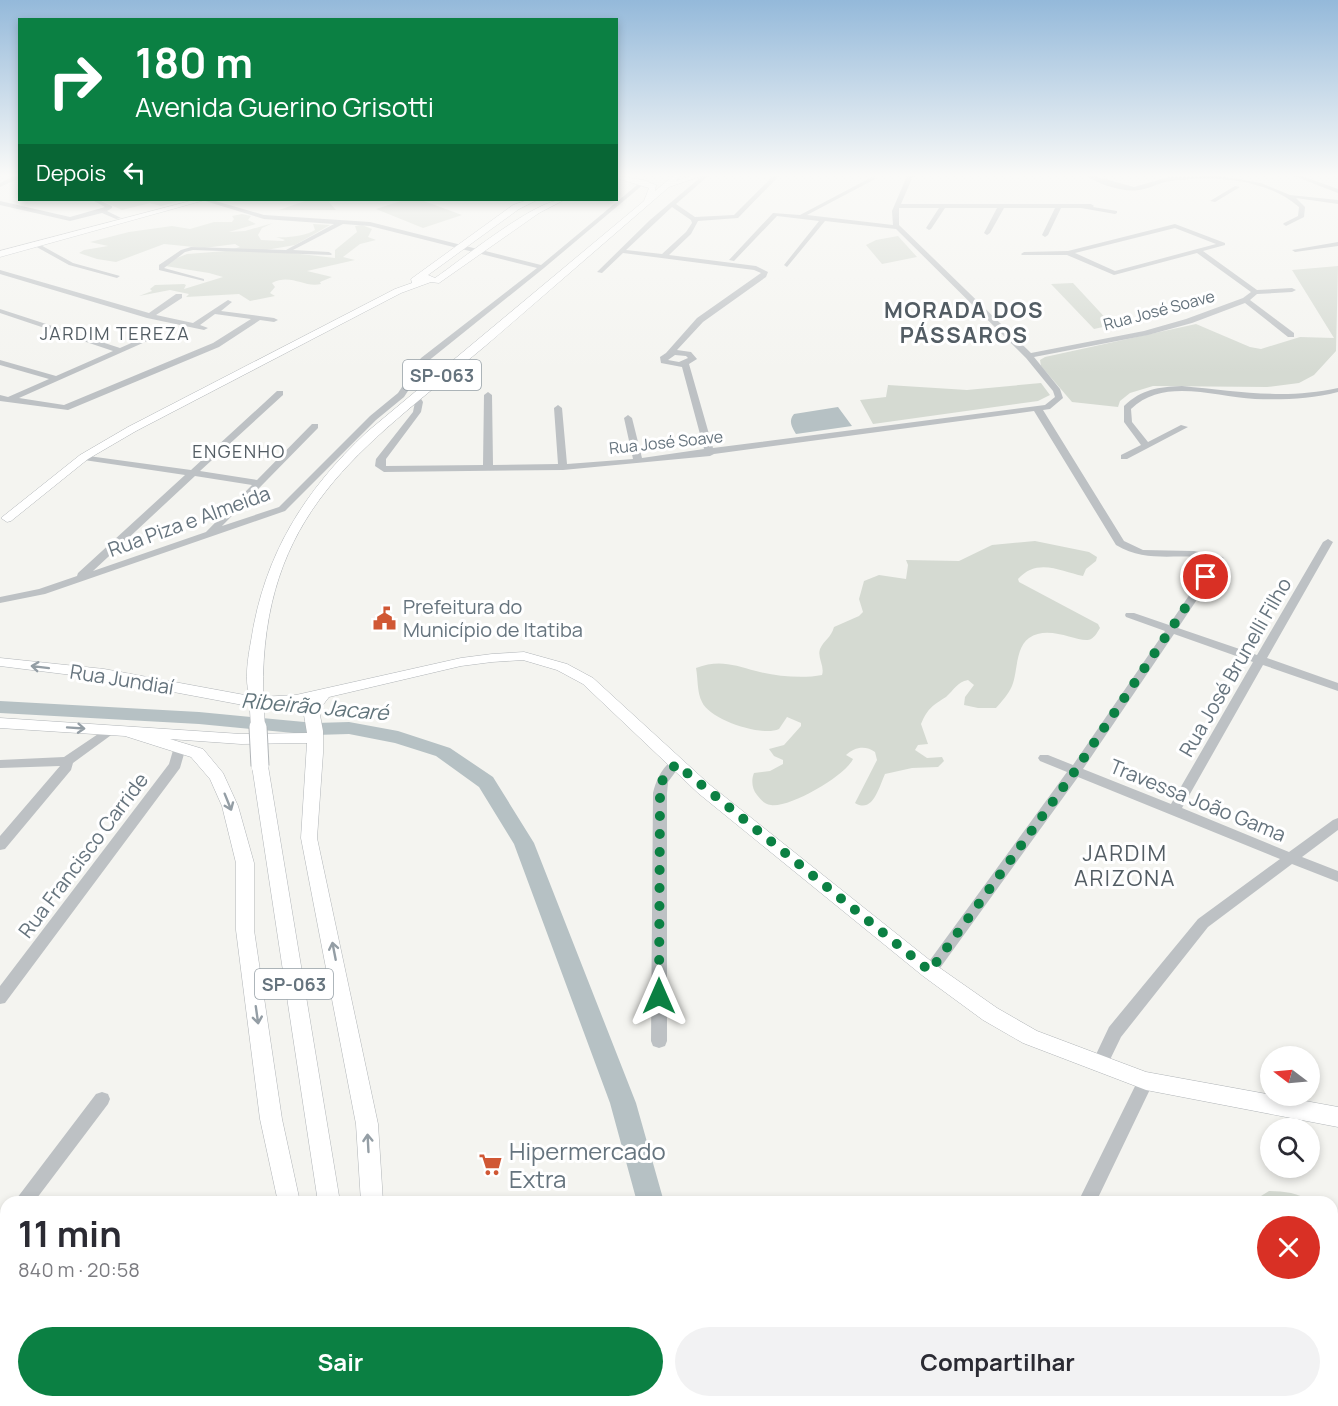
<!DOCTYPE html>
<html lang="pt">
<meta charset="utf-8">
<style>
body{margin:0;font-family:Manrope,sans-serif;background:#f2f2f3;color:#2b2b33;height:100vh;display:flex;flex-direction:column;font-size:22px;white-space:nowrap}
*{box-sizing:border-box;margin:0}
p{font-size:20px;color:#7c7c81}
.icon{flex:none;width:33px;height:33px;fill:none;stroke:currentColor;stroke-width:2;stroke-linecap:round;stroke-linejoin:round}
.map{position:relative;flex:1;overflow:hidden}
.side{position:absolute;left:0px;top:1196px;width:1338px;height:212px;display:flex;flex-direction:column;background:#fff;border-radius:18px 18px 0 0;box-shadow:0 3px 9px #0003}
.side>*{flex:none}
.guide{position:absolute;left:18px;top:18px;width:600px;height:183px;border-radius:0px;box-shadow:0 3px 9px #0003;background:#0b8043;color:#fff;overflow:hidden}
.needle{width:39px;rotate:286deg}
.buttons{position:absolute;left:1260px;top:1046px;display:grid;gap:12px}
.buttons a{display:grid;place-items:center;width:60px;height:60px;border-radius:50%;background:#fff;box-shadow:0 3px 9px #0003;font-size:30px}
.pin{position:absolute;display:grid;place-items:center;width:51px;height:51px;color:#fff;margin:-26px;border:3px solid #fff;border-radius:50%;box-shadow:0 2px 6px #0007}
.me{position:absolute;width:66px;margin:-33px;rotate:0deg;stroke-linejoin:round;filter:drop-shadow(0 0 4px #0008)}
.turn{display:flex;align-items:center;gap:21px;height:126px;padding:0 18px;font-size:27px}
.turn .icon{width:78px;height:78px;stroke-width:2.5}
.turn b{display:block;font-size:42px;line-height:51px}
.then{display:flex;align-items:center;height:57px;padding:0 18px;background:#0003;gap:12px;font-size:22px}
.round{display:grid;place-items:center;flex:none;width:63px;height:63px;border-radius:32px;background:#f2f2f3}
.headline{display:flex;align-items:center;justify-content:space-between;height:102px;padding:0 18px}
h1{font-size:36px;font-weight:700;line-height:45px}
.button{display:flex;gap:12px;margin-top:auto;padding:12px 18px}
.button a{flex:1;height:69px;border-radius:36px;background:#0b8043;color:#fff;font-size:24px;font-weight:700;line-height:69px;text-align:center}
.button a+a{background:#f2f2f3;color:#2b2b33}
.map>svg:first-child{display:block}
</style>
<div class="map">
<svg width="1338" height="1406" viewBox="0 0 1338 1406">
<rect width="100%" height="100%" fill="#f4f4f0"/>
<path fill="#d5dad2" d="M100 200H183L161 206 150 203 122 210Z
M308 200H334L329 202 336 210H279Z
M404 200H421L462 215 423 228 376 209Z
M242 214 251 216 248 220 256 224 229 232 245 231 273 223 262 228 258 235 261 240 283 241 285 240 276 237C287 238 306 236 315 230L313 224 330 225 295 245 266 250 335 258V250L357 232 355 226 362 225 372 229 368 237 376 240 360 244 343 257 355 260 307 271 332 277 320 282 321 284C304 288 291 273 272 283L275 287 270 293 275 296 250 301 239 294 186 297 189 294 170 290 139 296 152 291 150 289 155 285 184 284 186 285 184 289 223 277 209 273 159 265 187 254 226 251 240 247 235 244 204 248 164 244 116 262 97 259 79 253 84 250 108 246 90 242 129 232 172 226 190 229 214 222H232L234 219 232 216Z
M898 236 917 257 882 264 866 245 876 240Z
M1338 266 1336 351 1314 375 1299 383 1267 387 1153 386 1130 393 1120 401 1118 407 1072 402 1041 366 1040 360 1045 357 1196 324 1250 347 1261 349 1300 337 1334 338 1292 270Z
M1073 283 1112 325 1094 329 1051 284Z
M1041 383 1050 395 1038 401 873 424 860 400 886 397 888 385 967 390Z
M1035 541 1089 552 1097 557 1096 561 1086 569 1083 576C1062 572 1038 557 1018 579L1019 582 1098 624 1100 628C1098 631 1095 637 1091 639 1081 645 1050 623 1029 638 1015 648 1018 672 1012 686 1008 695 1002 701 996 708H978L964 705 965 697 974 685 968 680C957 682 954 690 946 697 932 706 928 708 921 724L928 744 918 745 915 750 927 758 942 757 944 761 938 767 912 768 885 774C879 787 873 814 855 803L877 760 875 752C866 745 854 747 846 755L853 759C845 776 790 808 771 805 764 804 761 800 757 795 752 789 751 780 754 773L770 771 783 764V760L774 756 769 749 784 745 801 726V723L787 717 779 729C762 737 710 720 702 702 697 693 698 678 696 668 719 659 734 665 756 671 775 676 802 679 822 675 825 666 817 658 820 649 824 640 831 638 834 627L859 616 863 612 859 599 864 581 879 575 906 579 908 565 906 560 959 561 992 545Z
M1269 1191C1283 1191 1299 1193 1310 1201H1253Z
M1332 1219 1338 1224V1326H1332Z
M1064 1401H1219L1215 1406H1055Z"/>
<path fill="#b6c1c4" d="M838 407 852 426 796 434C792 427 788 421 794 414Z"/>
<g fill="none" stroke-linecap="round" stroke-linejoin="round">
<path fill="#b6c1c4" fill-rule="evenodd" d="M0 701 199 712 315 723 349 722 398 731 450 748 493 777 534 843 636 1103 664 1202H637L610 1103 514 844 479 787 436 756 395 743 349 734 315 735 199 724 0 713Z
M1338 1293V1321L1332 1322V1294Z
M731 1401H765L767 1406H733Z
M1131 1401H1170L1168 1406H1129Z"/>
<defs>
<path id="major" d="M616 176 643 180 656 185 655 191 673 176H681L676 181 691 176H701L669 187C607 240 546 294 484 347 359 451 261 512 263 693L260 697 296 695 461 658 492 654 524 652 567 664 593 678 710 785 937 966 997 1008 1037 1031 1146 1072 1338 1107V1127L1146 1090 1023 1043 983 1020 923 976 698 793 583 684 557 670 523 660 492 662 461 666 329 697 319 710 323 731V753L317 838 378 1124 383 1202H361L356 1124 301 838 307 743 241 744 170 739 203 749 223 773 238 806 254 863V930L282 1119 300 1202H278L260 1119 236 930V863L222 806 210 779 191 757 125 736 0 728V718L241 734 307 733 303 709 309 702 266 707 243 705 104 679 0 666V658L104 669 250 696C244 682 248 657 251 641 264 555 304 491 367 432L644 201 649 188 616 178Z
M194 200H205L0 257V251Z
M528 200H537L519 209 428 275 435 278C460 261 538 197 564 200L539 213 439 283 431 282 401 293 136 431 88 459 11 521 7 522 1 518 80 455 128 427 395 289 412 283 411 279 513 205Z
M260 761 266 762 268 766 340 1202H318L252 766 254 762Z
M314 1401H340L341 1406H315Z
M340 1401H385L386 1406H341Z"/>
</defs>
<use href="#major" stroke="#b1b5b8" stroke-width="1"/>
<path fill="#bdc1c4" fill-rule="evenodd" d="M14 176H20V178L0 187V183Z
M702 176H708L676 204 695 217 734 215 773 176H779L738 218 698 221 691 234 669 255 756 266 768 272 766 277 703 322 677 350 691 352 697 359 689 364 713 448 1045 405 1055 397 1053 391 1026 358 896 229 825 221 787 267 784 265 819 221 777 216 734 261 729 260 773 213 800 215 872 177 877 178 807 215 893 225 892 211 907 176H913L901 204H1091L1094 206 1093 207 1117 211V213L1115 214 1081 208H1061L1048 235 1045 237 1042 235 1055 208H1004L990 233 987 235 984 233 997 208H945L931 229 929 230 926 228 939 208H899V225L1031 353 1144 331 1186 319 1243 298 1251 292 1197 253 1114 275 1067 255H1022L1021 254 1024 252 1068 251 1175 224 1225 243V245L1203 251 1257 290 1292 288 1296 290 1292 292 1257 294 1250 300 1294 333V337H1288L1245 303 1192 323 1148 335 1034 357 1060 389 1063 398 1050 409 1043 410 1124 541 1143 550 1194 551 1223 557 1224 559 1178 628 1257 655 1323 542 1328 539 1333 542 1267 658 1338 683V691L1263 665 1182 808 1289 852 1333 820 1338 818V830L1302 857 1338 871V882L1292 864 1208 927 1121 1037 1105 1070 1099 1072 1093 1070 1091 1065 1109 1027 1198 919 1280 859 1078 777 935 975 930 977 925 975 922 971 925 967 1067 772 1040 761 1038 758 1040 755H1048L1073 765 1165 631 1126 617 1125 615 1126 613H1134L1169 625 1213 560C1179 551 1149 565 1116 545L1034 411 714 454 710 456 563 470 384 472 375 466 376 459 413 412 415 402 411 396 415 393 418 394 423 402 421 412 386 459V466L483 465 484 395 488 392 492 395 493 465 558 464 554 408 558 405 562 408 567 464 633 459 624 418 628 415 632 418 642 458 704 449 682 367 661 363 660 357 666 353 697 318 761 273 754 270 623 253 602 273 597 272 650 220ZM672 207 691 220 692 223 686 232 662 254 626 250ZM1175 228 1216 244 1115 271 1075 253ZM675 355 686 356 688 358 679 362 668 360ZM1174 634 1253 662 1171 804 1083 769Z
M1086 176H1094L1134 187 1169 177 1220 176 1261 183 1290 195 1338 200V204L1296 198 1305 207 1304 217 1286 226 1283 224 1284 223 1298 216 1299 207C1266 178 1212 175 1170 181 1159 182 1150 189 1139 190 1124 193 1099 184 1086 176Z
M1294 176H1302L1338 189V193Z
M643 180 645 183 544 268 427 362 404 397 376 420 285 511 45 594 0 603V597L39 589 77 576 78 573 185 475 84 460 81 459V455L191 470 277 391H283V395L200 471 257 480 312 424H318V428L222 526 279 507 370 416 398 393 421 358 537 268 370 226 343 224 293 250 329 252 332 254 331 255 193 250 185 252 164 268 204 279V281L159 270V265L181 250 191 247 286 250 334 224 264 219 205 201 204 200H212L264 215 370 222 541 265ZM195 476 252 485 206 532 93 571Z
M1235 186 1240 187 1215 202 1210 201Z
M92 200H99L112 206V208L107 211 121 218 116 219 102 213 70 221 0 205V201L70 217 105 207Z
M1338 242V246L1295 252 1292 250Z
M33 243H37L73 263 120 276 117 278 69 265 33 245Z
M0 270 149 313 176 294H182V298L156 315 193 323 228 300 232 302 221 311 274 318 278 320 274 322 260 320 219 347 68 410 0 401V395L8 397 49 379 0 365V360L56 376 113 351 0 313V309L120 348 147 336 154 338 19 398 64 405 213 343 251 319 215 314 200 325 208 328 204 330 147 318 0 274Z
M1182 386C1235 391 1285 400 1338 388V392C1311 399 1283 400 1255 399 1215 397 1164 377 1131 409L1132 422 1148 442 1181 425 1188 427 1127 459H1121V455L1141 445 1124 422V406C1142 389 1158 387 1182 386Z
M110 726 114 727 116 730 114 733 73 763 71 770 5 849 0 850V836L60 766 0 768V760L64 757Z
M180 743 186 747 180 768 5 1003 0 1004V986L169 764 174 747Z
M676 759 682 763 668 782 667 793V1041L665 1046 659 1048 653 1046 651 1041 653 793C656 780 663 764 676 759Z
M1146 1074 1152 1076 1154 1081 1096 1202H1078L1140 1076Z
M102 1092 108 1094 110 1099 108 1104 34 1202H14L96 1094Z
M6 1215V1238L0 1241V1218Z
M1338 1351V1371L1332 1372V1352Z
M847 1401H868L866 1406H845Z
M1254 1401H1278L1276 1406H1252Z"/>
<use href="#major" fill="#fff" fill-rule="evenodd"/>
<defs>
<path id="major-bridge-far1" d="M256 693 258 728"/>
<path id="major-bridge" d="M258 727 260 766"/>
</defs>
<use href="#major-bridge-far1" stroke="#b1b5b8" stroke-width="15" stroke-linecap="butt"/>
<use href="#major-bridge" stroke="#b1b5b8" stroke-width="19" stroke-linecap="butt"/>
<use href="#major-bridge-far1" stroke="#fff" stroke-width="14"/>
<use href="#major-bridge" stroke="#fff" stroke-width="17"/>
</g>
<defs><path id="oneway-shaft" d="M-6 0H5M1.5-3L5.5 0L1.5 3" fill="none" stroke-width="1.6" stroke-linecap="round" stroke-linejoin="round" transform="scale(1.5)"/></defs>
<g stroke="#949ea5">
<use href="#oneway-shaft" transform="translate(40 667) rotate(-173)"/>
<use href="#oneway-shaft" transform="translate(76 728) rotate(4)"/>
<use href="#oneway-shaft" transform="translate(228 802) rotate(68)"/>
<use href="#oneway-shaft" transform="translate(334 951) rotate(-101)"/>
<use href="#oneway-shaft" transform="translate(257 1015) rotate(82)"/>
<use href="#oneway-shaft" transform="translate(368 1143) rotate(-93)"/>
</g>
<linearGradient id="sky" x2="0" y2="1"><stop stop-color="#94b9da"/><stop offset="0.47" stop-color="#fafaf8"/><stop offset="1" stop-color="#fafaf8" stop-opacity="0"/></linearGradient>
<rect width="1338" height="373" fill="url(#sky)"/>
<g fill="none" stroke-linecap="round" stroke-linejoin="round">
<path stroke="#0b8043" stroke-width="10" stroke-dasharray="0 18" d="M659 996 660 793 662 781 676 764 930 971 1075 771 1206 577"/>
</g>
<defs>
<symbol id="civic-bare" viewBox="-9 -9 18 18"><path d="M-.6-6.5H3V-4.5H.6V-3L4-1V1h2V6H-6V1h2V-1L-.6-3ZM-1.2 2.5V6h2.4V2.5Z" fill="#d05734" stroke="#fff" stroke-width="2.5" paint-order="stroke"/></symbol>
<symbol id="supermarket-bare" viewBox="-9 -9 18 18"><path d="M-6-5.5h2.5l.6 2H6L4.5 2H-2.5L-4.4-4H-6ZM-1.5 3.2a1.3 1.3 0 1 0 .1 0ZM3 3.2a1.3 1.3 0 1 0 .1 0Z" fill="#d05734" stroke="#fff" stroke-width="2.5" paint-order="stroke"/></symbol>
</defs>
<g fill-rule="evenodd">
<use href="#civic-bare" x="368" y="602" width="33" height="33"/>
<use href="#supermarket-bare" x="474" y="1148" width="33" height="33"/>
</g>
<g text-anchor="middle" dominant-baseline="central" stroke-width="6" stroke-linejoin="round" paint-order="stroke">
<g font-size="16" fill="#66747e" stroke="#fff">
<text transform="translate(1159 310) rotate(-15)">Rua José Soave</text>
<text transform="translate(666 442) rotate(-6)">Rua José Soave</text>
</g>
<g font-size="18" letter-spacing="1.5" fill="#535d64" stroke="#fff">
<text x="115" y="333">JARDIM TEREZA</text>
<text x="239" y="451">ENGENHO</text>
</g>
<g fill="#fff" stroke="#949ea5" stroke-width="1.5">
<rect x="403" y="360" width="78" height="30" rx="4.5"/>
<rect x="255" y="969" width="78" height="30" rx="4.5"/>
</g>
<g font-size="18" font-weight="bold" fill="#66747e">
<text x="442" y="375">SP-063</text>
<text x="294" y="984">SP-063</text>
</g>
<g font-size="20" fill="#66747e" stroke="#fff">
<text transform="translate(189 521) rotate(-20)">Rua Piza e Almeida</text>
<text transform="translate(1235 667) rotate(-60)">Rua José Brunelli Filho</text>
<text transform="translate(122 679) rotate(9)">Rua Jundiaí</text>
<text transform="translate(1198 800) rotate(22)">Travessa João Gama</text>
<text transform="translate(83 855) rotate(-53)">Rua Francisco Carride</text>
</g>
<g font-size="20" fill="#66747e" stroke="#fff" text-anchor="start">
<text x="403" y="606">Prefeitura do<tspan x="403" dy="23">Município de Itatiba</tspan></text>
</g>
<g font-size="21" font-style="italic" fill="#62757c" stroke="#fff">
<text transform="translate(315 706) rotate(5)">Ribeirão Jacaré</text>
</g>
<g font-size="22" font-weight="bold" letter-spacing="1.5" fill="#535d64" stroke="#fff">
<text x="964" y="310">MORADA DOS<tspan x="964" dy="25">PÁSSAROS</tspan></text>
</g>
<g font-size="22" letter-spacing="1.5" fill="#535d64" stroke="#fff">
<text x="1125" y="853">JARDIM<tspan x="1125" dy="25">ARIZONA</tspan></text>
</g>
<g font-size="24" fill="#66747e" stroke="#fff" text-anchor="start">
<text x="509" y="1150">Hipermercado<tspan x="509" dy="28">Extra</tspan></text>
</g>
</g>
</svg>
<div class="buttons">
<a><svg class="needle" viewBox="-14 -14 28 28"><path d="M0-13l5 13h-10z" fill="#e53935"/><path d="M0 13l5-13h-10z" fill="#7c7c81"/></svg></a>
<a><svg class="icon" aria-label="search" viewBox="0 0 24 24"><circle cx="10" cy="10" r="6"/><path d="M15 15l6 6"/></svg></a>
</div>
<div class="pin" style="left:1206px;top:577px;background:#d93025"><svg class="icon" aria-label="arrive" viewBox="0 0 24 24"><path d="M6 21V4h12l-3 4 3 4H6"/></svg></div>
<svg class="me" style="left:659px;top:996px" viewBox="-20 -20 40 40"><path d="M0-17L14 15 0 8-14 15z" fill="#0b8043" stroke="#fff" stroke-width="4"/></svg>
<div class="guide">
<div class="turn"><svg class="icon" aria-label="right" viewBox="0 0 24 24"><path d="M7 20v-9h11M14 6l5 5-5 5"/></svg><div><b>180 m</b>Avenida Guerino Grisotti</div></div>
<div class="then">Depois<svg class="icon" aria-label="left" viewBox="0 0 24 24"><path d="M17 20v-9H6M10 6l-5 5 5 5"/></svg></div>
</div>
<section class="side">
<div class="headline"><div><h1>11 min</h1><p>840 m · 20:58</p></div><a class="round" style="background:#d93025;color:#fff"><svg class="icon" aria-label="close" viewBox="0 0 24 24"><path d="M6 6l12 12M18 6L6 18"/></svg></a></div>
<div class="button"><a>Sair</a><a>Compartilhar</a></div>
</section>
</div>
